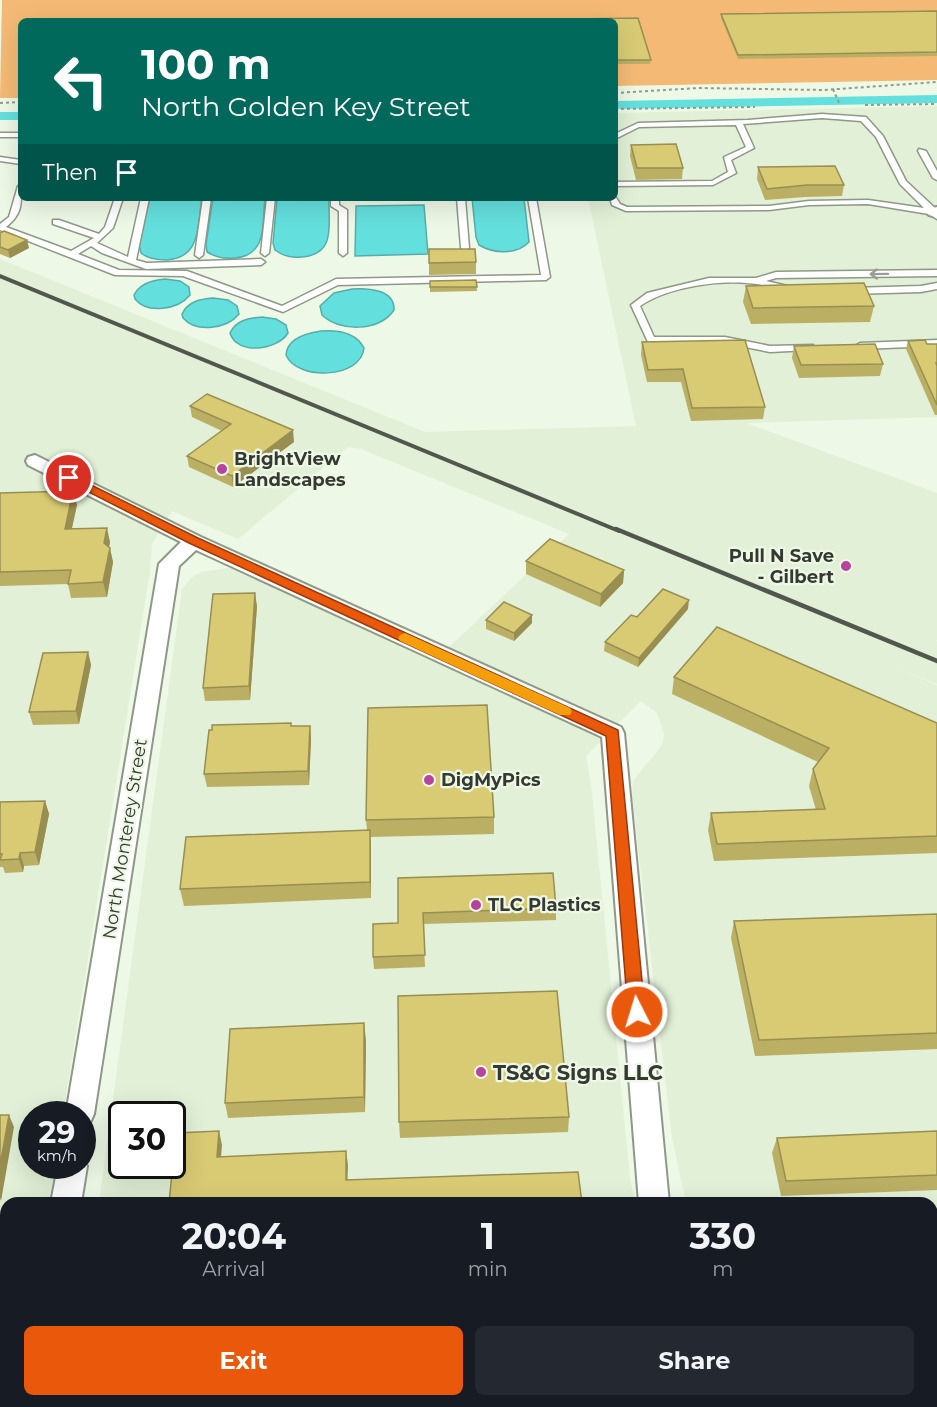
<!DOCTYPE html>
<style>
body{margin:0;font-family:Montserrat,sans-serif;background:#242831;color:#f1f3f6;height:100vh;display:flex;flex-direction:column;font-size:22px;white-space:nowrap}
*{box-sizing:border-box;margin:0}
p{font-size:20px;color:#9ea1a6}
.icon{flex:none;width:33px;height:33px;fill:none;stroke:currentColor;stroke-width:2;stroke-linecap:round;stroke-linejoin:round}
.map{position:relative;flex:1;overflow:hidden}
.details{position:absolute;left:0px;top:1197px;width:938px;height:210px;display:flex;flex-direction:column;background:#171b24;border-radius:18px 18px 0 0;box-shadow:0 6px 24px #0002}
.details>*{flex:none}
.top-card{position:absolute;left:18px;top:18px;width:600px;height:183px;border-radius:9px;box-shadow:0 6px 24px #0002;background:#00695c;color:#fff;overflow:hidden}
.speed{position:absolute;left:18px;top:1101px;display:flex;gap:12px;font-size:30px;font-weight:700;text-align:center}
.speed>*{display:grid;place-content:center;width:78px;height:78px;border-radius:50%;background:#171b24;box-shadow:0 6px 24px #0002;line-height:1}
.speed small{font-size:15px;font-weight:400}
.speed .limit{border:3px solid #111;border-radius:9px;background:#fff;color:#111}
.pin{position:absolute;display:grid;place-items:center;width:51px;height:51px;color:#fff;margin:-26px;border:3px solid #fff;border-radius:50%;box-shadow:0 2px 6px #0007}
.me{position:absolute;width:66px;margin:-33px;rotate:355deg;stroke-linejoin:round;filter:drop-shadow(0 0 4px #0008)}
.turn{display:flex;align-items:center;gap:21px;height:126px;padding:0 24px;font-size:27px}
.turn .icon{width:78px;height:78px;stroke-width:2.5}
.turn b{display:block;font-size:42px;line-height:51px}
.then{display:flex;align-items:center;height:57px;padding:0 24px;background:#0003;gap:12px;font-size:22px}
.eta{display:flex;justify-content:space-evenly;align-items:center;height:102px;text-align:center}
.eta b{font-size:36px;font-weight:700;line-height:42px}
.cta{display:flex;gap:12px;margin-top:auto;padding:12px 24px}
.cta a{flex:1;height:69px;border-radius:9px;background:#ea580c;color:#fff;font-size:24px;font-weight:700;line-height:69px;text-align:center}
.cta a+a{background:#242831;color:#f1f3f6}
.map>svg:first-child{display:block}
</style>
<div class="map">
<svg width="937" height="1407" viewBox="0 0 937 1407">
<rect width="100%" height="100%" fill="#eef8e6"/>
<path fill="#e1f0d6" fill-rule="evenodd" d="M937 106V417L746 423 937 493V640H935L937 641V684L890 665 937 685V1407H729L727 1401H932V1203H686L672 1138 632 795 633 781 662 745 664 734 657 713 641 701 586 756 591 784 630 1178 635 1203H99L182 589 191 578 201 572 227 568 237 569 433 662 569 534 361 449 348 447 238 539 172 511 152 544 150 571 63 1114H32V1166H55L49 1203H6V1401H17L16 1407H0V259L425 432 636 426 588 198H615V113ZM122 1114H172V1166H122Z
M72 1401H673L674 1407H72Z"/>
<path fill="#f4ba75" d="M2 0H937V80L615 86V21H21V98H0Z"/>
<path fill="#63dfdd" stroke="#55adaa" stroke-width="1.5" d="M150 198H202C197 225 202 257 167 260 158 260 148 259 141 253L139 245Z
M213 198H265C262 224 268 255 235 258 225 259 215 257 207 252L206 244Z
M277 198H329C328 224 337 254 302 257 293 258 283 256 275 250L273 243Z
M472 198H524L529 242C517 255 494 254 479 245L476 237Z
M424 205 428 254 355 256 356 206Z
M165 279 180 281 189 287 190 295C178 310 147 314 135 299L134 295C140 283 153 280 165 279Z
M352 289C367 288 395 289 394 310 380 332 339 332 322 315L320 306 334 293Z
M213 298 228 300 237 306 239 314C227 329 196 333 183 318L182 314C188 301 201 299 213 298Z
M262 317 276 319 286 325 288 333C278 350 237 356 230 333 236 320 249 318 262 317Z
M321 331C337 330 356 332 364 348 361 379 297 381 286 355 287 338 307 333 321 331Z"/>
<g fill="none" stroke-linecap="round" stroke-linejoin="round">
<path fill="#63dfdd" fill-rule="evenodd" d="M937 95V103L615 109V101Z
M0 112H21V120H0Z"/>
<defs>
<path id="service" d="M822 114 866 117 883 136 906 181 937 210V219L929 214 868 204 809 205 769 210 626 211 612 205 610 198H615V196L620 204 627 207 769 206 809 201 868 200 924 208 900 184 876 137 861 121 822 118 743 124 754 148 731 160 736 173 713 185 615 186V182L712 181 728 172 724 157 746 147 736 125 639 127 615 139V134L638 123 748 120Z
M0 133H21V137H0Z
M919 149 926 151 937 171V180L933 178 918 151Z
M0 157 21 160V164L0 161Z
M18 186H21C21 203 23 214 6 227L71 251 94 238 53 224V220H59L99 234 105 227 115 198H123L113 228 97 243 128 257 141 198H149L136 260 147 263 261 259 265 262 261 265 146 269 102 253 91 246 78 254 119 270 187 271 282 306 336 279 541 275 528 198H536L550 277 546 280 338 285 283 312 183 276 115 275 0 230V224L9 217Z
M203 198H211L203 255 199 258 195 255Z
M267 198H275L269 253 265 256 261 253Z
M331 198H339V205L347 210V253L343 256 339 253V211L331 206Z
M457 198H465L469 248 465 251 461 248Z
M937 270V276L776 278 766 281 792 287V291L789 292C779 289 768 285 757 284 723 279 669 286 640 306L654 337H725L770 346 813 345V349L810 350 770 352 725 343 648 342 631 305 647 293 709 278H756L776 272Z
M937 283V289L921 292 851 294 847 291 851 288 921 286Z
M937 340V346L860 349 855 346 860 343Z"/>
<path id="minor" d="M937 207V217L929 215 926 212 929 209Z
M35 455 201 537 621 727 624 733 669 1203H639L602 737 196 550 179 566 94 1114 90 1123 82 1126V1114H66L159 564 181 542 28 465 26 461 28 457Z
M82 1157 87 1166 81 1203H51L58 1166H82Z
M18 1401H50L49 1407H17Z
M674 1401H706L708 1407H676Z"/>
</defs>
<use href="#service" stroke="#8e9887" stroke-width="3"/>
<use href="#minor" stroke="#8e9887" stroke-width="4"/>
<path stroke="#92998d" stroke-width="2" stroke-dasharray="3 3" stroke-linecap="butt" d="M833 89 840 105
M615 93 699 88 824 90 937 82
M0 103 21 102
M865 105 937 104
M615 109 755 107"/>
<use href="#service" fill="#fff" fill-rule="evenodd"/>
<use href="#minor" fill="#fff" fill-rule="evenodd"/>
<path stroke="#52574e" stroke-width="4" d="M0 276 619 531"/>
<path stroke="#52574e" stroke-width="4.5" d="M616 529 937 661"/>
</g>
<path fill="#bbaf64" d="M937 11V56L738 59 721 18V14Z
M615 21 651 60 650 64H615Z
M631 145 683 168 682 179 636 180 630 156Z
M758 167 844 185 842 196 805 197 765 200 757 179Z
M0 233 29 248 10 258 0 254Z
M429 249 476 262V274L429 275Z
M476 280 477 291 430 292V281Z
M746 286 874 306 870 322 751 324 743 302Z
M908 341 927 344H937V415H935L906 349Z
M642 342 765 407 763 419 691 421 681 382H647L641 355Z
M794 346 883 364 880 376 799 378 792 358Z
M190 406 294 442 233 487 189 467 187 456 222 431 192 417Z
M0 493 77 505 72 529 110 542 109 547 113 562 107 597 71 598 68 584 0 586Z
M526 561 624 570 623 583 600 607 526 574Z
M257 606 250 700 205 701 203 688Z
M688 609 638 667 604 651 605 642Z
M532 615V623L514 641 486 629V620Z
M88 652 91 665 79 724 33 725 29 712Z
M674 677 937 723V853L714 861 708 830 711 813 816 810 809 786 813 769 818 762 672 694Z
M310 726 311 739 309 785 207 787 204 774Z
M45 801 49 814 39 865 24 866 23 872 5 873 3 867H0V802Z
M494 817V834L370 837 371 898 184 906 180 889 367 830 366 820Z
M398 878 556 908V920L423 924 425 967 374 969 373 957 398 923Z
M937 914V1049L755 1056 731 938 734 921Z
M366 1040 365 1112 228 1118 225 1103Z
M569 1117 568 1132 400 1138 399 1122Z
M937 1131V1190L781 1196 772 1153 777 1138Z
M415 1401H607L606 1407H415Z"/>
<path fill="#988e51" d="M27 240 29 248 10 258 8 250Z
M293 430 294 442 233 487 232 476Z
M73 491 77 505 68 544 65 529Z
M107 528 110 542 107 557 104 543Z
M110 548 113 562 107 597 103 582Z
M624 570 623 583 600 607 601 594Z
M255 593 257 606 250 700 249 686Z
M689 600 688 609 638 667 639 658Z
M532 615V623L514 641V633Z
M88 652 91 665 79 724 76 711Z
M310 726 311 739 309 785 308 771Z
M45 801 49 814 39 865 35 852Z
M370 830 371 846V898L370 882Z
M20 853 24 866 23 872 19 859Z
M364 1023 366 1040 365 1112 364 1097Z
M9 1115 14 1127 1 1201 0 1198V1166Z
M219 1131 222 1145 220 1171 217 1157Z
M346 1151 348 1165 347 1194 346 1180Z
M276 1401H280L279 1407H276Z"/>
<path fill="#d9cb74" stroke="#988e51" stroke-width="1.5" d="M937 11V52L738 55 721 14Z
M638 18 651 60H615V21H441Z
M676 144 683 168H637L631 145Z
M835 166 844 185H807L767 189 758 167Z
M4 231 27 240 8 250 0 247V233Z
M429 249H475L476 262 429 263Z
M476 280 477 287H430V281Z
M864 283 874 306 753 308 746 286Z
M745 340 765 407 692 408 683 369 648 370 642 342Z
M925 340 927 344H937V363H936L937 366V405L908 341Z
M875 344 883 364 801 365 794 346Z
M207 394 293 430 232 476 187 456 231 424 190 406Z
M73 491 65 529 107 528 104 543 110 548 103 582 68 584 71 570 0 572V493Z
M550 539 624 570 601 594 526 561Z
M663 589 689 600 639 658 605 642 631 615 637 617Z
M255 593 249 686 203 688 213 594Z
M504 602 532 615 514 633 486 620Z
M717 627 937 723V836L717 844 711 813 825 809 813 769 829 748 674 677Z
M88 652 76 711 29 712 43 653Z
M487 705 494 817 366 820 368 708Z
M291 723V726H310L308 771 204 774 209 730H212V725Z
M45 801 35 852 20 853 19 859 0 860 2 854H0V802Z
M370 830V882L180 889 186 837Z
M553 873 556 908 423 913 425 955 373 957V924L398 923V878Z
M937 914V1033L759 1040 734 921Z
M557 991 569 1117 399 1122 398 996Z
M364 1023V1097L225 1103 230 1029Z
M0 1115H9L0 1166Z
M219 1131 217 1157 346 1151V1180L578 1172 582 1203H169L176 1133Z
M937 1131V1175L786 1181 777 1138Z
M137 1401H276V1407H137Z
M415 1401H522L415 1406Z"/>
<defs><path id="oneway-shaft" d="M-6 0H5M1.5-3L5.5 0L1.5 3" fill="none" stroke-width="1.6" stroke-linecap="round" stroke-linejoin="round" transform="scale(1.5)"/></defs>
<use stroke="#9a9c98" href="#oneway-shaft" transform="translate(879 274) rotate(179)"/>
<path fill="#ea580c" stroke="#983908" stroke-width="1.5" d="M69 474 198 538 618 730 645 1012 642 1017 637 1019 631 1017 628 1012 606 736 189 543 65 480 63 478Z"/>
<path fill="#f59e0b" d="M405 633 570 708 572 711 570 715H560L400 641 398 638 400 635Z"/>
<g fill="#b6449f" stroke="#eef8e6" stroke-width="2">
<circle cx="222" cy="469" r="6"/>
<circle cx="846" cy="566" r="6"/>
<circle cx="429" cy="780" r="6"/>
<circle cx="476" cy="905" r="6"/>
<circle cx="481" cy="1072" r="6"/>
</g>
<g text-anchor="middle" dominant-baseline="central" stroke-width="4.5" stroke-linejoin="round" paint-order="stroke">
<g font-size="18" font-weight="bold" fill="#353932" stroke="#eef8e6" text-anchor="start">
<text x="234" y="459">BrightView<tspan x="234" dy="21">Landscapes</tspan></text>
<text x="834" y="556" text-anchor="end">Pull N Save<tspan x="834" dy="21">- Gilbert</tspan></text>
<text x="441" y="780">DigMyPics</text>
<text x="488" y="905">TLC Plastics</text>
</g>
<g font-size="18" fill="#353932" stroke="#eef8e6">
<text transform="translate(125 839) rotate(-81)">North Monterey Street</text>
</g>
<g font-size="21" font-weight="bold" fill="#353932" stroke="#eef8e6" text-anchor="start">
<text x="493" y="1072">TS&amp;G Signs LLC</text>
</g>
</g>
</svg>
<div class="speed"><div>29<small>km/h</small></div><div class="limit">30</div></div>
<div class="pin" style="left:69px;top:478px;background:#d93025"><svg class="icon" aria-label="arrive" viewBox="0 0 24 24"><path d="M6 21V4h12l-3 4 3 4H6"/></svg></div>
<svg class="me" style="left:637px;top:1012px" viewBox="-20 -20 40 40"><circle r="17" fill="#ea580c" stroke="#fff" stroke-width="3"/><path d="M0-11L8 9 0 5-8 9z" fill="#fff"/></svg>
<div class="top-card">
<div class="turn"><svg class="icon" aria-label="left" viewBox="0 0 24 24"><path d="M17 20v-9H6M10 6l-5 5 5 5"/></svg><div><b>100 m</b>North Golden Key Street</div></div>
<div class="then">Then<svg class="icon" aria-label="arrive" viewBox="0 0 24 24"><path d="M6 21V4h12l-3 4 3 4H6"/></svg></div>
</div>
<section class="details">
<div class="eta">
<div><b>20:04</b><p>Arrival</p></div>
<div><b>1</b><p>min</p></div>
<div><b>330</b><p>m</p></div>
</div>
<div class="cta"><a>Exit</a><a>Share</a></div>
</section>
</div>
